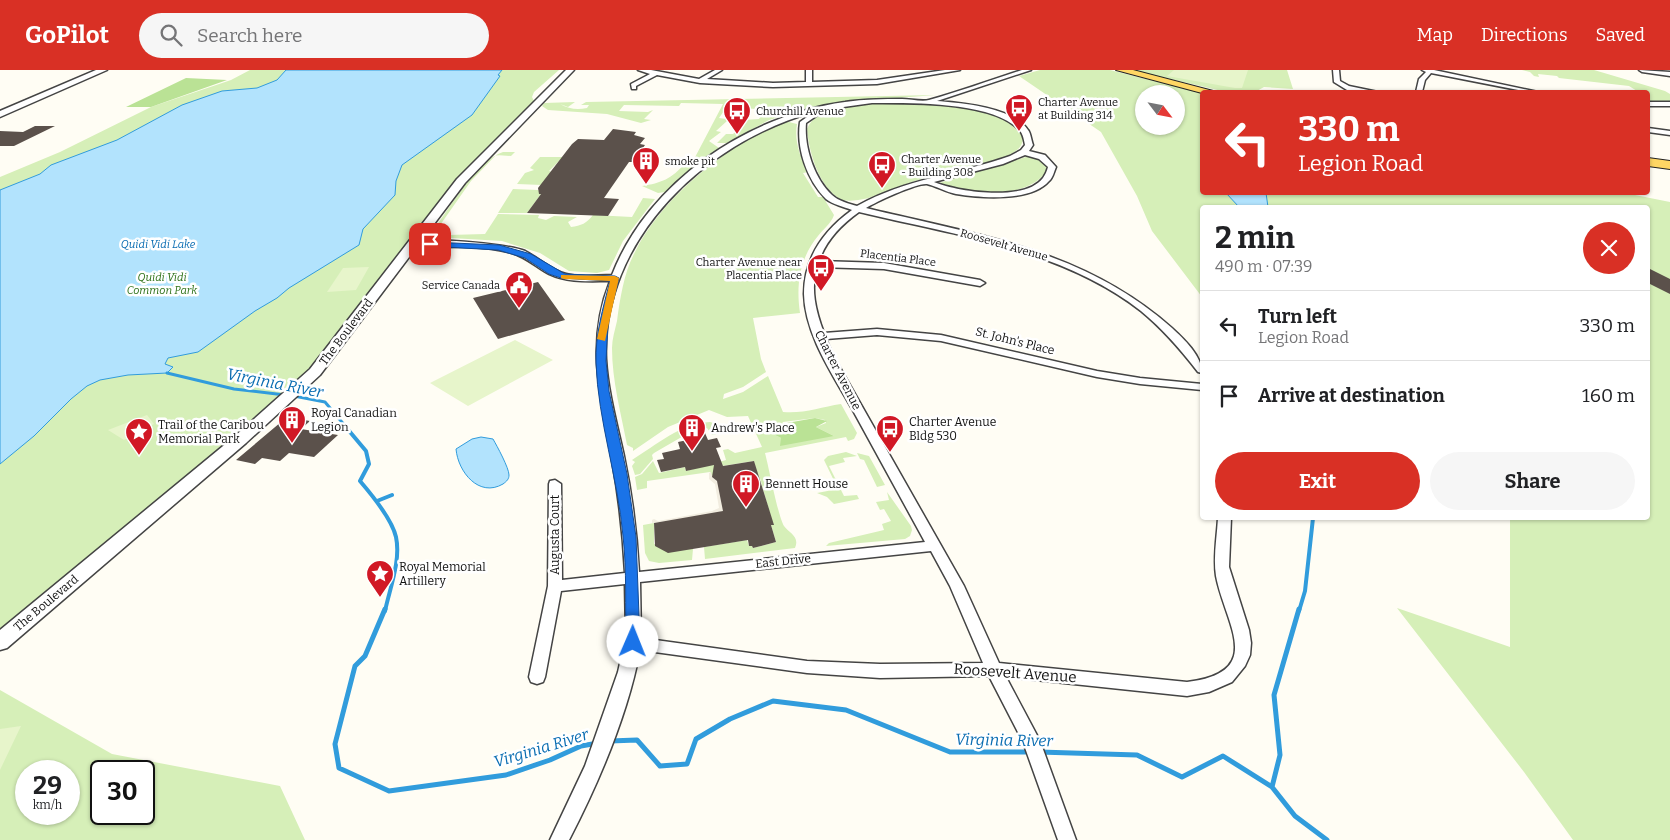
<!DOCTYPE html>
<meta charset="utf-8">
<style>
body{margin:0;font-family:Bitter,serif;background:#f6f6f6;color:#202124;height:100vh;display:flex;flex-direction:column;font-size:19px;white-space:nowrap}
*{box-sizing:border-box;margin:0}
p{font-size:16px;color:#757577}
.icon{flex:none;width:28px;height:28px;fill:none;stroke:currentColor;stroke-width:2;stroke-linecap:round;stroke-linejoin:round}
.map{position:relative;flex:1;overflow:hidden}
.details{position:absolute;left:1200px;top:135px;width:450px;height:315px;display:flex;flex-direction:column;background:#fff;border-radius:5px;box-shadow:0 1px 4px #0004}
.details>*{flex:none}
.banner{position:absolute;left:1200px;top:20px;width:450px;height:105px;border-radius:5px;box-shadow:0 1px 4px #0004;background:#d93025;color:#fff;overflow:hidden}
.needle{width:32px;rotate:122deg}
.controls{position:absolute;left:1135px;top:15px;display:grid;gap:10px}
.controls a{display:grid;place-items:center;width:50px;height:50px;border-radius:50%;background:#fff;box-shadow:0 1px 4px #0004;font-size:25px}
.speed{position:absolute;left:15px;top:690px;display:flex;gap:10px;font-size:25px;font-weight:700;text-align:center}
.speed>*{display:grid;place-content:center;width:65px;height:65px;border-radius:50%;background:#fff;box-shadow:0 1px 4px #0004;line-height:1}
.speed small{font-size:12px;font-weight:400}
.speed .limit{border:2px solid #111;border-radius:8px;background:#fff;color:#111}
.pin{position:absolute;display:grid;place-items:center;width:42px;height:42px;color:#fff;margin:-21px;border-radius:10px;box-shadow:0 2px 8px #0006}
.me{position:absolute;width:55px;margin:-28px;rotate:1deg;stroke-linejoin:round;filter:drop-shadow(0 0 4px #0008)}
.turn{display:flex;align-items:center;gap:18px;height:105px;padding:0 15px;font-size:22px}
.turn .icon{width:65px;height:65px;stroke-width:2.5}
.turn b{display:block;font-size:35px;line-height:42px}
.round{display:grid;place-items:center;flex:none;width:52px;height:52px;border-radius:26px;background:#f6f6f6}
.headline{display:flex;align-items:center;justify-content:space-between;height:85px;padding:0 15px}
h1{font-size:30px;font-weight:700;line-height:38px}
.action{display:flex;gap:10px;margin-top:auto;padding:10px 15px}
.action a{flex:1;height:58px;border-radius:30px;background:#d93025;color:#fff;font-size:20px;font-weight:700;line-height:58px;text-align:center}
.action a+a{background:#f6f6f6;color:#202124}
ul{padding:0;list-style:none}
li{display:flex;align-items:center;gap:15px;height:70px;padding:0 15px;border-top:1px solid #e0e0e0}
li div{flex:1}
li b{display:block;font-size:19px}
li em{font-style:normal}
header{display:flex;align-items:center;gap:30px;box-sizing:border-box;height:70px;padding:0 25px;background:#d93025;color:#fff}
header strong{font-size:24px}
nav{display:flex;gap:28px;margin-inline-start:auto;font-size:18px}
.search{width:350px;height:45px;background:#f6f6f6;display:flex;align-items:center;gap:12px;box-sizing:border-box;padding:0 18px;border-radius:28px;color:#757577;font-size:19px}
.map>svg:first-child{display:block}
</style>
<header>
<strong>GoPilot</strong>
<div class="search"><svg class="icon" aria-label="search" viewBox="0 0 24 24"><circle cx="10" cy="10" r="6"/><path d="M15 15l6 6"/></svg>Search here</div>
<nav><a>Map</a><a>Directions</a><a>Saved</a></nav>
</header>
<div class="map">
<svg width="1670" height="770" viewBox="0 0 1670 770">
<rect width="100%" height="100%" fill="#fffdf4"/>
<path fill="#d6efb8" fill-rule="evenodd" d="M250 0H559L534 22 532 27 534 31 532 34 453 113 318 290 289 319 174 419 0 563V107L60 82 151 37 231 10Z
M1040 0H1110L1202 23V122H1620L1670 132V770H1573L1524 702 1397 538 1510 577V448H1648V138H1202V227L1152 161 1137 126 1101 62 1019 6ZM1144 24H1176V56H1144Z
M1132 0H1287L1293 19 1264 17 1255 22H1226Z
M1522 0H1594L1665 21 1670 24V32L1648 31V22H1629L1637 21 1629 16 1559 8 1557 6 1538 4 1539 7 1534 6 1530 2Z
M936 25 858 31 814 37 769 50 727 73H717L726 64H733L745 53 744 50 759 49 764 40 759 38 761 35 759 34 756 39 742 38 738 35 744 33 730 32 719 48 733 50 727 51 716 61 721 62 709 71 719 78 665 122 658 123 642 116C661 113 672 109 685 93H692L723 34 681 33 679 36 624 35 619 41 648 42 653 40 644 49 651 50 641 53 607 44 548 40 542 36 544 33 575 32 568 37 560 34C569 39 577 40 587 38L589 35H581L586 32Z
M876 33C907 33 1006 33 1022 63 1025 69 1021 77 1017 80 995 98 943 103 915 111 891 118 867 134 842 130 819 119 809 82 807 59 817 35 854 35 876 33Z
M785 51 797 54C794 71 800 87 808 102L803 103 818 127H823L834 145C831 154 823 159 818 166 799 189 796 216 800 243L753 248 761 289 766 302 743 317 724 324 723 329 743 322 768 306 783 342C803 344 821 337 841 334L857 363 854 369 848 371 846 367 765 383C769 398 778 446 784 456 789 463 800 466 795 478L705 489 704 477 747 470 749 476H752L753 478 776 472 771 455H773L760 408H756L754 391 716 397 712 407 710 402 647 411V418L637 420 635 407 642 404 653 391 659 403 685 397 686 401 726 390 723 380 728 379 735 383 762 377 748 346 727 347 709 340 668 357 633 381V378L627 375C621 343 612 311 612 278 612 269 615 260 617 251 620 229 624 202 635 182 661 128 729 73 785 51ZM815 348 825 350 826 353 816 357 834 366 781 368 775 365 783 352Z
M503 82H515L511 86 496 85 471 111 438 158 448 159 445 163 449 165 485 164 498 144 539 145 538 148 546 150 554 146 577 147 568 152 571 157C581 156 587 153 593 145L632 147 643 128 655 129 623 171 609 200 597 203 569 201 540 183 502 171 434 167 432 162C449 139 477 90 503 82Z
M1029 86 1039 88 1049 97C1035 129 963 130 939 113Z
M540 87H563L549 101 552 102 542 115 517 114 525 103 534 100 530 98Z
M513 119 538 120 541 124 527 143H498Z
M710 352 717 354 722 363 712 365 707 358 692 361 654 383 652 385 653 389 640 404 635 405 632 396 635 392 632 390C656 375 681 353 710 352Z
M846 382 857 386 843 388 845 392 829 396 844 426 857 425 859 429 834 434 827 427 817 423 838 419 824 390 828 386Z
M857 383 869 386 885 415 877 417 864 390 860 389Z
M887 422 911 456 912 460 910 466 905 469 826 476 829 473 884 460 882 454 891 451 884 439 880 440 876 432 889 430Z
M654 453V474L693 479 692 490 659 493 649 491 645 483 643 455Z
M0 620 112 684 280 716 305 770H0ZM26 701H69V744H26ZM101 701H144V744H101Z"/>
<path fill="#bae295" d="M186 8 227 10 151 37H126Z
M815 348 827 351 816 357 834 366 780 376 781 368 775 365 781 354Z"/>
<path fill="#e7f5cb" d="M1174 0H1248L1242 18H1235L1167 6Z
M369 197 356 220 327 222 343 198Z
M515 270 553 290 468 336 430 313Z
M147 345 154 354 124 370 108 360Z
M21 656 0 700V659Z"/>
<path fill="#f2ede0" d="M711 402 712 407 721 415 719 418 724 440 719 443 652 453V450L654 449 658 451 712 441 719 438 715 414 709 409V403Z"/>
<path fill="#b2e3fd" stroke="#319cdc" d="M286 0H502L498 5 500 6 472 45 402 95 396 111 395 125 363 159 359 175 289 218 277 228 255 241 198 282 168 288 165 294 173 297 167 303 128 305 100 310 87 316 71 329 34 366 0 394V120L40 104 51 95 117 70 182 35 222 21 257 18 277 10Z
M1226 123H1266L1268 137H1239Z
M481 367 493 369C497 376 509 398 509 405 509 409 507 411 503 414 479 428 458 402 456 379L472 369Z"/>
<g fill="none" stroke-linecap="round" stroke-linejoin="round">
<path stroke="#319cdc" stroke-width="3" d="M167 303 234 319 285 325
M294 326 325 332 346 357"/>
<path stroke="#319cdc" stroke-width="4" d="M345 356 366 381 369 394 360 411C372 425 392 449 396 467 401 490 390 518 385 541
M377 431 392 425
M1299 541 1305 521 1313 448"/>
<path stroke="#319cdc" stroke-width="5" d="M385 539 365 586 355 596 335 674 339 698 389 721 506 705 550 690 581 676 598 673
M610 671 637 670 660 696 687 694 696 669 730 649 773 631 846 640 950 682H1030
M1039 682 1137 685 1182 707 1223 686 1272 717 1295 746 1327 770
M1272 717 1280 685 1274 625 1299 539"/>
</g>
<path fill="#5b514b" d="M35 56H55L14 76H0V61L23 62Z
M613 59 636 62 634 65 645 68 640 74 645 75 633 92H629L604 128 619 129 608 146 527 143 541 124H539L538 118 572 74 578 69 604 70Z
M1648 198 1670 209V224L1648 213Z
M538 212 565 250 498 269 473 228Z
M287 347 310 351 301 359 338 365 314 387 289 383 280 391 262 388 255 394 236 390Z
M705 363 708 370 717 368 721 377 716 378 723 396 754 391 774 455H771L776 472 753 478 752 476H749L748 470 668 483 655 476 654 453 723 441 717 411 712 407 714 395 686 401 685 397 661 402 657 390 664 389 662 383 680 379 678 372 692 369 691 366Z"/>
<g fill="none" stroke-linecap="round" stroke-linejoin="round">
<defs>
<path id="minor" d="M638 0H651L699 9 715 0H722L707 9 773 13 806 12V0H812V12L877 10 945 0H960L877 14 773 17 700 13 657 5 636 16V19H632L631 14 650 4Z
M1022 0H1031L937 31C962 33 1012 37 1028 60 1031 64 1031 70 1033 75L1029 81 1045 85 1056 97C1054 101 1053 108 1049 111 1031 132 981 128 956 124 946 122 936 116 927 114 916 113 876 132 866 138 977 165 1083 179 1172 258 1184 269 1202 286 1202 303L1198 302C1181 280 1163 259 1141 241 1062 179 954 165 859 142 841 155 826 170 819 191L884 193 980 210 985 213 980 216 884 199 817 197C810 219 816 242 824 263L877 259 941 265 1097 301 1140 308 1202 314V320L1140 314 1097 307 941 271 877 265 826 269 834 287 964 516 999 593 1187 612C1267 602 1225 554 1216 506 1213 487 1217 467 1218 448H1231L1229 497 1249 560 1251 573 1250 585 1245 596 1232 612 1209 622 1187 626 1006 607 1040 671 1076 770H1058L1023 672 989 606 880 608 807 603 640 580C628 644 599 712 569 770H550L585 696 618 602 626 566 625 514 561 521 545 607 543 612 537 614 531 612 529 607 548 516 549 414 550 411 555 410 561 414 562 510 625 503C623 465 619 428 612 390 601 327 585 274 610 211 589 211 568 213 549 204 536 197 526 187 512 183 480 174 445 177 412 178L407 175C420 165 508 174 525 181 539 188 550 200 566 204 580 208 597 205 612 205 648 112 748 45 845 32 864 29 883 29 902 29 910 29 922 32 929 30 958 22 991 10 1022 0ZM872 33C909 33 995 31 1020 61 1023 64 1024 70 1025 75L1021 80 1010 86C959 104 905 109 857 136 850 134 838 131 832 125 814 108 804 77 806 53L822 42V40ZM814 42 800 52C796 78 807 110 826 129 832 134 844 137 852 140 823 161 804 188 804 224 805 267 836 309 856 346 879 388 902 430 925 472L639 502C637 463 632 424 624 386 617 354 608 322 606 289 601 170 705 72 814 42ZM1025 85 1039 89 1048 97C1047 101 1045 105 1043 108 1025 132 958 122 934 112L1003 94ZM931 481 950 516 983 593 880 594 807 591 641 568 640 512Z
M1333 0H1339L1340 11 1349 16 1378 22 1347 20 1334 12Z
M1422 0H1434L1538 22H1528L1431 3 1425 10 1422 22H1416L1419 9 1426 2Z
M1639 0 1670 2V6L1642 2Z
M1648 32H1670V36H1648Z
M1648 58 1670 61V65L1648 62Z"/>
<path id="tertiary" d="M96 0H107L0 47V41Z
M566 0H574L465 113 320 305 246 373 7 578 0 580V560L234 367 310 299 457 109Z"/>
<path id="primary" d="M1116 0H1133L1217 22 1202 23Z
M1648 88 1670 91V99L1648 96Z"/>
</defs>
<use href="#minor" stroke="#444" stroke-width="3"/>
<use href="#tertiary" stroke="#444" stroke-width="3"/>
<use href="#primary" stroke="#222" stroke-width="2"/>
<use href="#minor" fill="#fff" fill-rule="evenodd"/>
<use href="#tertiary" fill="#fff" fill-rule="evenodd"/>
<use href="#primary" fill="#ffd664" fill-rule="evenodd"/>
</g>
<path fill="#1a73e8" stroke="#114b97" d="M430 172 499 175 531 184 565 204 615 206 619 208 608 252 606 291 609 321 627 404 636 467 640 572 638 576H628L626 572C625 537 627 501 623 466 618 408 598 351 596 293 595 265 603 238 610 211L561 208 549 204 525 188 498 180 427 176 426 174Z"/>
<path fill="#f59e0b" d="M561 205 615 206 619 208 605 271 597 269 610 211 564 209 561 208Z"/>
<defs>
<symbol id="bus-pin" viewBox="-11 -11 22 30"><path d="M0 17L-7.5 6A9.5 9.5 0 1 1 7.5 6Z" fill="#d11825" stroke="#fff"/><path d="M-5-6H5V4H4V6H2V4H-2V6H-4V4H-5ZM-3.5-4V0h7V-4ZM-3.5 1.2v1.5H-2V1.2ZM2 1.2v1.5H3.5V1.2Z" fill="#fff"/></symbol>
<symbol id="building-pin" viewBox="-11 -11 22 30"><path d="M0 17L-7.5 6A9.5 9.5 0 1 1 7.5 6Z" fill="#d11825" stroke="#fff"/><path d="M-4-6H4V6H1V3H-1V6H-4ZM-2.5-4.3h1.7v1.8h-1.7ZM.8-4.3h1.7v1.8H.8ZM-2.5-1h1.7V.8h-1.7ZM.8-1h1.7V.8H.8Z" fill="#fff"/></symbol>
<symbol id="civic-pin" viewBox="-11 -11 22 30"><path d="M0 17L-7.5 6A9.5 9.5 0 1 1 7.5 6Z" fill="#d11825" stroke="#fff"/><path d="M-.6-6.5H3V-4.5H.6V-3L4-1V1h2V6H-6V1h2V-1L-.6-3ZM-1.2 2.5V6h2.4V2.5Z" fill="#fff"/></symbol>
<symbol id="sight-pin" viewBox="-11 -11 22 30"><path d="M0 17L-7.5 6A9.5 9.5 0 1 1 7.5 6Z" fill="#d11825" stroke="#fff"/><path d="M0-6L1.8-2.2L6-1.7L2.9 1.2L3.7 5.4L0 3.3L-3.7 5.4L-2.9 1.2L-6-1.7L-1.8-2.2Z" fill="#fff"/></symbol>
</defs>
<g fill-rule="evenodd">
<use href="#bus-pin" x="1003" y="22" width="32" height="43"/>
<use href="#bus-pin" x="721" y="25" width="32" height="43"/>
<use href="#building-pin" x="630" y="75" width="32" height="43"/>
<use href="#bus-pin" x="866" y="79" width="32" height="43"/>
<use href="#bus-pin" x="805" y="182" width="32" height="43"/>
<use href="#civic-pin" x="503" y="199" width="32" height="43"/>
<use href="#building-pin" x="276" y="334" width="32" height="43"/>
<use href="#building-pin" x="676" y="342" width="32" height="43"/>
<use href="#bus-pin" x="874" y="343" width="32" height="43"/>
<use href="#sight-pin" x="123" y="346" width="32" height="43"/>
<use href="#building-pin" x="730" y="398" width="32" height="43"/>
<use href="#sight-pin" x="364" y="488" width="32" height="43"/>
</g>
<g text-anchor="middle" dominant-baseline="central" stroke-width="5" stroke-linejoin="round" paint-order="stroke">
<g font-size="11" fill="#111" stroke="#fff" text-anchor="start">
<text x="1038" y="32">Charter Avenue<tspan x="1038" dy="13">at Building 314</tspan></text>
<text x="756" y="41">Churchill Avenue</text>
<text x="901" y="89">Charter Avenue<tspan x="901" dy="13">- Building 308</tspan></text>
<text x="665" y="91">smoke pit</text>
<text x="802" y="192" text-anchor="end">Charter Avenue near<tspan x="802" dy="13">Placentia Place</tspan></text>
<text x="500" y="215" text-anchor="end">Service Canada</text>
</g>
<g font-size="11" font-style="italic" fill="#0a6db2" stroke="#fff">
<text x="158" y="174">Quidi Vidi Lake</text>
</g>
<g font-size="11" fill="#111" stroke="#fff">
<text transform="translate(1004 175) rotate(16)">Roosevelt Avenue</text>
<text transform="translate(898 188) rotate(7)">Placentia Place</text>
</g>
<g font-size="11" font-style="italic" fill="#2d7118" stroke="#fff">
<text x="162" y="207">Quidi Vidi<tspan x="162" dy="13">Common Park</tspan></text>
</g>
<g font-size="12" fill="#111" stroke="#fff">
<text transform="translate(346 262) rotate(-53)">The Boulevard</text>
<text transform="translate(1015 271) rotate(14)">St. John's Place</text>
<text transform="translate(838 300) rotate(63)">Charter Avenue</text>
<text transform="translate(555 465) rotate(-90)">Augusta Court</text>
<text transform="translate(783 491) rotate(-6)">East Drive</text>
<text transform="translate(46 533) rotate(-40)">The Boulevard</text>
</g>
<g font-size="12" fill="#111" stroke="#fff" text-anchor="start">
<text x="311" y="343">Royal Canadian<tspan x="311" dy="14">Legion</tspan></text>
<text x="909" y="352">Charter Avenue<tspan x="909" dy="14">Bldg 530</tspan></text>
<text x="158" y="355">Trail of the Caribou<tspan x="158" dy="14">Memorial Park</tspan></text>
<text x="711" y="358">Andrew's Place</text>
<text x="765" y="414">Bennett House</text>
<text x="399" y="497">Royal Memorial<tspan x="399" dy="14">Artillery</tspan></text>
</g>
<g font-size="15" fill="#111" stroke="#fff">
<text transform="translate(1015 603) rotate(4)">Roosevelt Avenue</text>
</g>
<g font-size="16" font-style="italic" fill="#0a6db2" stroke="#fff">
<text transform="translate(275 313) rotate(11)">Virginia River</text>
<text transform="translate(1004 670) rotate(1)">Virginia River</text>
<text transform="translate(541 678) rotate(-17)">Virginia River</text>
</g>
</g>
</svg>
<div class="controls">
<a><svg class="needle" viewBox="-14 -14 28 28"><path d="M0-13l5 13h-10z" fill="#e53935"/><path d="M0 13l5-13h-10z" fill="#757577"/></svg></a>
</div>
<div class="speed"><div>29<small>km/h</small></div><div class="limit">30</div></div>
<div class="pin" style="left:430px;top:174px;background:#d93025"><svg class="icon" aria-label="arrive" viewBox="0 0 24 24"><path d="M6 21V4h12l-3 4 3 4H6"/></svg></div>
<svg class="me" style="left:633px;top:572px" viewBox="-20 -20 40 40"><circle r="19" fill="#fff"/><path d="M0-13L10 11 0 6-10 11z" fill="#1a73e8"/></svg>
<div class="banner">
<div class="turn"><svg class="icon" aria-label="left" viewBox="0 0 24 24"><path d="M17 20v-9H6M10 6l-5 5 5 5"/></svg><div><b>330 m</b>Legion Road</div></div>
</div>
<section class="details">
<div class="headline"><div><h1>2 min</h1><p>490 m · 07:39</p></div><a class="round" style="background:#d93025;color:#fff"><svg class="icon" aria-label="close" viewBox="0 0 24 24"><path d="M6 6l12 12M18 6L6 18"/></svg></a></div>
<ul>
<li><svg class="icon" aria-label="left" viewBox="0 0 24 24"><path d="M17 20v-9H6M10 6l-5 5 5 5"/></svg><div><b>Turn left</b><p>Legion Road</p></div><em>330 m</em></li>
<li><svg class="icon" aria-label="arrive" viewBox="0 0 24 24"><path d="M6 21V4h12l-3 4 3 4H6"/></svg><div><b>Arrive at destination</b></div><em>160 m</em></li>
</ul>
<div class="action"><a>Exit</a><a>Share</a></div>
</section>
</div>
